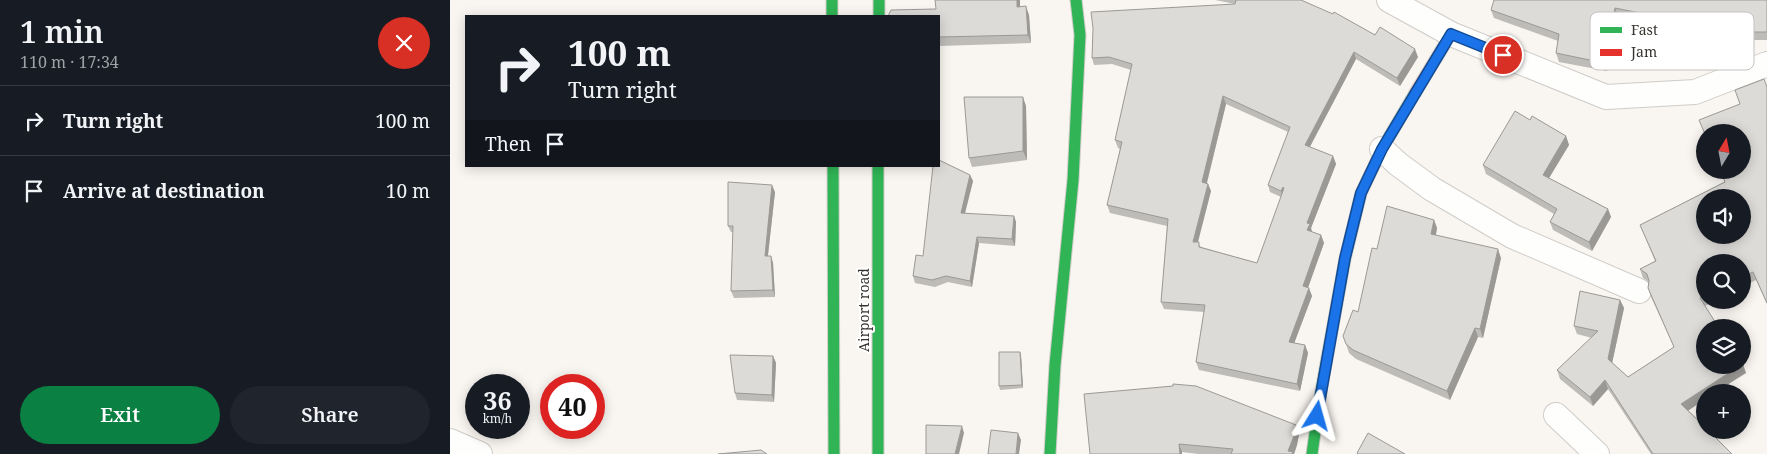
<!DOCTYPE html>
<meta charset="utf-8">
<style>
body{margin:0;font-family:"Noto Serif",serif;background:#20242c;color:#f1f3f6;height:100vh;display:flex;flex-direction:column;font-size:19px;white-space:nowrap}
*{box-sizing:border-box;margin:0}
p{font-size:16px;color:#9ea1a6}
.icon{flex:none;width:28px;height:28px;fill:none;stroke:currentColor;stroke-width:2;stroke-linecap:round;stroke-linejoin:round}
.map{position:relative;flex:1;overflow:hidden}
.drawer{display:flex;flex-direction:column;background:#171b24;width:450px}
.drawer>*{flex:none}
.guide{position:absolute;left:15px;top:15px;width:475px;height:152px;border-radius:0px;box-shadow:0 2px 12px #0003;background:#171b24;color:#f1f3f6;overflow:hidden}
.needle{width:32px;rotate:10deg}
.controls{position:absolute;left:1246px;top:124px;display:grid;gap:10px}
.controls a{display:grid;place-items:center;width:55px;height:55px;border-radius:50%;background:#171b24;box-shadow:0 2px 12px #0003;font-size:25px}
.speed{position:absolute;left:15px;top:374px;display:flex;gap:10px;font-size:25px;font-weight:700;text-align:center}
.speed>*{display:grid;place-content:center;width:65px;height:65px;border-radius:50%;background:#171b24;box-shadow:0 2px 12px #0003;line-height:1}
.speed small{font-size:12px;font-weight:400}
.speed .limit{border:8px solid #d22;background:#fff;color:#111}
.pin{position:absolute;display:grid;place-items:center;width:42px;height:42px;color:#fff;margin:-21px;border:2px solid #fff;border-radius:50%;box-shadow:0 1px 5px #0007}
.me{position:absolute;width:55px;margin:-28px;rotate:8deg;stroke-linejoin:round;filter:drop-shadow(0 0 4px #0008)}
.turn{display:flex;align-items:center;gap:18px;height:105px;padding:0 20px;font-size:22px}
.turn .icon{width:65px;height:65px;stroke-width:2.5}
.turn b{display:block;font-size:35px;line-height:42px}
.then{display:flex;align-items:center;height:48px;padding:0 20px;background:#0003;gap:10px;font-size:19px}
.round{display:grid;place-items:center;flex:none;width:52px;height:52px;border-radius:26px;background:#20242c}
.summary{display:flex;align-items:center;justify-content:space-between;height:85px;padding:0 20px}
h1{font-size:30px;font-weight:600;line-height:38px}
.cta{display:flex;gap:10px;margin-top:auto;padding:10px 20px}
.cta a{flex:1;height:58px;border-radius:30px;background:#0b8043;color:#fff;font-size:20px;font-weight:600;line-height:58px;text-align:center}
.cta a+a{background:#20242c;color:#f1f3f6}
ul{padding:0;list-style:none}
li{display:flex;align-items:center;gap:15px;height:70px;padding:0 20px;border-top:1px solid #363941}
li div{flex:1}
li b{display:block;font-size:19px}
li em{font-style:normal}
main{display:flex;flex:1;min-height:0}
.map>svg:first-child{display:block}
</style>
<main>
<section class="drawer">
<div class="summary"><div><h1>1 min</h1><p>110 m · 17:34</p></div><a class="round" style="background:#d93025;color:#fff"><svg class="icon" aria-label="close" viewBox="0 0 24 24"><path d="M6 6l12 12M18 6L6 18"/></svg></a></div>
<ul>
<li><svg class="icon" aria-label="right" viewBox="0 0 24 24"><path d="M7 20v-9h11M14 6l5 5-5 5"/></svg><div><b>Turn right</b></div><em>100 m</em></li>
<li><svg class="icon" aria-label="arrive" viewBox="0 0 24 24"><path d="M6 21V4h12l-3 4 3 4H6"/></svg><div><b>Arrive at destination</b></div><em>10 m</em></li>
</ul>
<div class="cta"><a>Exit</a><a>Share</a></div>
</section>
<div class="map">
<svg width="1317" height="454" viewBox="0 0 1317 454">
<rect width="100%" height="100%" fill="#f9f5f0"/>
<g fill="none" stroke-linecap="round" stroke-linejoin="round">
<defs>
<path id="street" d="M939 0 1001 34 1156 97 1245 92 1317 64
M932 149 948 164 982 189 1062 236 1189 291
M1106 415 1147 454
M0 441 30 454"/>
<path id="fast" d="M382 0V16
M429 0V16
M383 166 384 454
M428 166V454
M600 454 605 365 623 180 630 35 626 0
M862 454 870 397 895 259 911 193 932 149 965 93"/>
<path id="jam" d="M965 93 1001 34"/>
</defs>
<use href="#street" stroke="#cfccc8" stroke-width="26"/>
<use href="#fast" stroke="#cfccc8" stroke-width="13"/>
<use href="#jam" stroke="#cfccc8" stroke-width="13"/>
<use href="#street" stroke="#fefefd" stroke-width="24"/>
<use href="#fast" stroke="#30b455" stroke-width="11"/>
<use href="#jam" stroke="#e5322d" stroke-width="11"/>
</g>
<path fill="#bebcb9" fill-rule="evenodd" d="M765 0H851L925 35 968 57 950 86 906 59 860 147 883 156 886 164 861 228 862 232 871 235 874 243 858 288 862 296 844 343 855 345 858 353 850 391 749 370 746 362 754 312 714 309 711 302 717 226 660 213 657 205 670 149 668 148 665 140 681 70 662 64 644 65 642 58 785 4ZM776 104 838 132 818 185 820 192 831 197 807 263 751 247 747 242 761 191 758 184 757 183Z
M1317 0V40H1293L1291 59 1289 60 1240 54 1237 46 1239 31 1168 16 1157 71 1109 62 1106 53 1108 41 1044 18 1041 10Z
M570 7 579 15 581 43 489 46V16Z
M1317 87V304L1306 280 1292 287V262H1255V300H1267L1255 306 1296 373 1255 392V399L1238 410 1282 454H1201L1158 389 1143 406 1110 379 1107 370 1142 338 1127 334 1124 326 1170 300 1174 308 1162 363 1178 377 1224 347 1201 297 1198 288 1199 282 1193 278 1190 269 1205 261 1190 225 1274 182Z
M576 106 577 160 522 167 519 158Z
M1080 120 1116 136 1119 145 1099 178 1158 209 1161 217 1142 251 1103 230 1100 222 1104 214 1036 174 1033 165Z
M520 175 523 181 515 214 564 216 566 222 565 246 529 243 522 287 498 282 485 287 465 283 463 276 473 256Z
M325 192 318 256H321L323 263 325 297 284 298 281 291 283 232H281L278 226Z
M984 220 987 228 986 235 1051 258 1033 338 1028 337 1000 400 906 359 899 353 896 344 908 312 927 249Z
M570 352 571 355 573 388 550 390 549 386Z
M323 356 326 363 324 402 287 400 285 393Z
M846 425 849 434 847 445 844 454H748L732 452 640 454Z"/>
<path fill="#9b9996" d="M567 0H570V15L567 7Z
M576 6 579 15 581 43 578 35Z
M1165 8 1168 16 1157 71 1154 63Z
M1290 32 1293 40 1291 59 1288 51Z
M965 49 968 57 950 86 947 78Z
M904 52 906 59 857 152 855 145Z
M773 96 776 104 755 190 752 182Z
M573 97 576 106 577 160 573 151Z
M1116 136 1119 145 1096 183 1093 175Z
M883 156 886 164 861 228 862 232 860 238 857 230V223Z
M520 175 523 181 513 220 511 213Z
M758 184 761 191 746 250 743 242Z
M322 185 325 192 317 263 315 256Z
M833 187 835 194 833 198 831 191Z
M1158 209 1161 217 1142 251 1139 242Z
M564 216 566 222 565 246 562 239Z
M984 220 987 228 984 243 981 234Z
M871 235 874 243 856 293 853 286Z
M527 237 529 243 522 287 520 281Z
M1048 249 1051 258 1033 338 1030 329Z
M321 256 323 263 325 297 323 290Z
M859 288 862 296 842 349 839 342Z
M1170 300 1174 308 1161 368 1158 359Z
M1025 328 1028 337 1000 400 997 391Z
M855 345 858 353 850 391 847 384Z
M570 352 571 355 573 388 572 385Z
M323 356 326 363 324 402 322 395Z
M1293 364 1296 373 1266 392H1255V399L1235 413 1231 404Z
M1155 380 1158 389 1143 406 1140 397Z
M846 425 849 434 847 445 844 454H840L838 451Z
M512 426 514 433 509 454H505Z
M568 433 571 440 569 454H566Z
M729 444 732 452V454H730Z"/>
<path fill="#dddbd7" stroke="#9b9996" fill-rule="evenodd" d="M485 0H567V7L576 6 578 35 489 37V16H438L441 10 486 9Z
M786 0H851L883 14 884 12 925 35 930 27 965 49 947 78 904 52 855 145 883 156 857 223 860 224 857 230 871 235 853 286 859 288 839 342 855 345 847 384 746 362 755 305 711 302 718 219 657 205 672 142 665 140 682 64 659 57 642 58 643 28 641 12 785 4ZM773 96 840 127 818 185 831 191 833 187 834 188 807 263 749 247V242H743L758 184 752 182Z
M1044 0H1317V32H1290L1288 51 1286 52 1237 46 1240 23 1165 8 1154 63 1106 53 1109 34 1041 10Z
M1314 79 1317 87V303L1303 272 1292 277V262H1255V296L1250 298 1269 328H1255V365H1291L1231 404 1255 427V430H1258L1282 454H1203L1155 380 1140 397 1107 370 1148 331 1124 326 1130 291 1170 300 1158 359 1178 377 1224 347 1198 288 1199 281 1197 274 1190 269 1206 261 1190 225 1275 182 1270 170H1292V132H1255V134L1249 120 1290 104 1285 90ZM1255 198H1292V235H1255Z
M514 97H573V151L519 158Z
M1065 111 1080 120 1082 116 1116 136 1093 175 1158 209 1139 242 1100 222 1107 209 1033 165Z
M489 160 520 175 511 213 564 216 562 239 527 237 520 281 496 276 482 280 463 276 466 255 473 256 483 166H489Z
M278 182 322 185 315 256H321L323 290 281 291 283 226H278Z
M937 206 984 220 981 234 1048 249 1030 329 1025 328 997 391 903 350 896 344 893 336 903 310 908 312 922 248 927 249Z
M549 352H570L572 385 549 386Z
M280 355 323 356 322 395 285 393Z
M723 384 746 386 846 425 844 436 838 451 843 452 842 454H781L783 449 729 444 730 454H640L634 394 723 386Z
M476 425 512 426 505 454H476Z
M541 430 568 433 566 454H538Z
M918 433 955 454H908L907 453Z
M311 450 317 454H268Z"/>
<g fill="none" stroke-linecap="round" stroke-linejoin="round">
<defs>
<path id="route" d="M867 416 895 258 911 193 932 149 1001 34 1053 55"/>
</defs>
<use href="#route" stroke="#114b97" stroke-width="12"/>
<use href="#route" stroke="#1a73e8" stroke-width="9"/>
</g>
<g text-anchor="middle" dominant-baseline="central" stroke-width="4" stroke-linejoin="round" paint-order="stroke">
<g font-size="14" fill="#373430" stroke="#fff">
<text transform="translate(413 310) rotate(-90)">Airport road</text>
</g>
</g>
<rect x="1140" y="12" width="164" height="58" rx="8" fill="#fff" stroke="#c3c2c1" stroke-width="1"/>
<rect x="1150" y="27" width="22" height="6" fill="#30b455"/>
<rect x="1150" y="49" width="22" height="7" fill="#e5322d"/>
<g font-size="14" fill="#373430">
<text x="1181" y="35">Fast</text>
<text x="1181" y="57">Jam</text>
</g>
</svg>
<div class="controls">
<a><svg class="needle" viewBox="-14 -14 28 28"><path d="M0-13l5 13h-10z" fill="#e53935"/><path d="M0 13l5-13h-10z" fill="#9ea1a6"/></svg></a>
<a><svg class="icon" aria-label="sound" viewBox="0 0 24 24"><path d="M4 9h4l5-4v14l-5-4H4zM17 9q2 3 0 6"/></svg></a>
<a><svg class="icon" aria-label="search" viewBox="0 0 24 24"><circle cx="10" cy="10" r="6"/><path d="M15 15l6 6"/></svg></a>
<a><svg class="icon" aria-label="layers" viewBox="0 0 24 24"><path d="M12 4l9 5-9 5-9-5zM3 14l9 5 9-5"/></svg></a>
<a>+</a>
</div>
<div class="speed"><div>36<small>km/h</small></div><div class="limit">40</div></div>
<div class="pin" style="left:1053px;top:55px;background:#d93025"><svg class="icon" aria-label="arrive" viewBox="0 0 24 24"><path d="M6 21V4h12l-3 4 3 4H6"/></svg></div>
<svg class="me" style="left:867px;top:416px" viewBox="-20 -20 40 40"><path d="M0-17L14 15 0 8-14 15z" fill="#1a73e8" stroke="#fff" stroke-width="4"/></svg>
<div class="guide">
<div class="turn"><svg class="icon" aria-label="right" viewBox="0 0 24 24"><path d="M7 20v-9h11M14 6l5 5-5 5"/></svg><div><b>100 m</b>Turn right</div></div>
<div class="then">Then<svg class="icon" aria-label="arrive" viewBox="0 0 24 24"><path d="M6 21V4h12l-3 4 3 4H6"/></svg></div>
</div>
</div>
</main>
